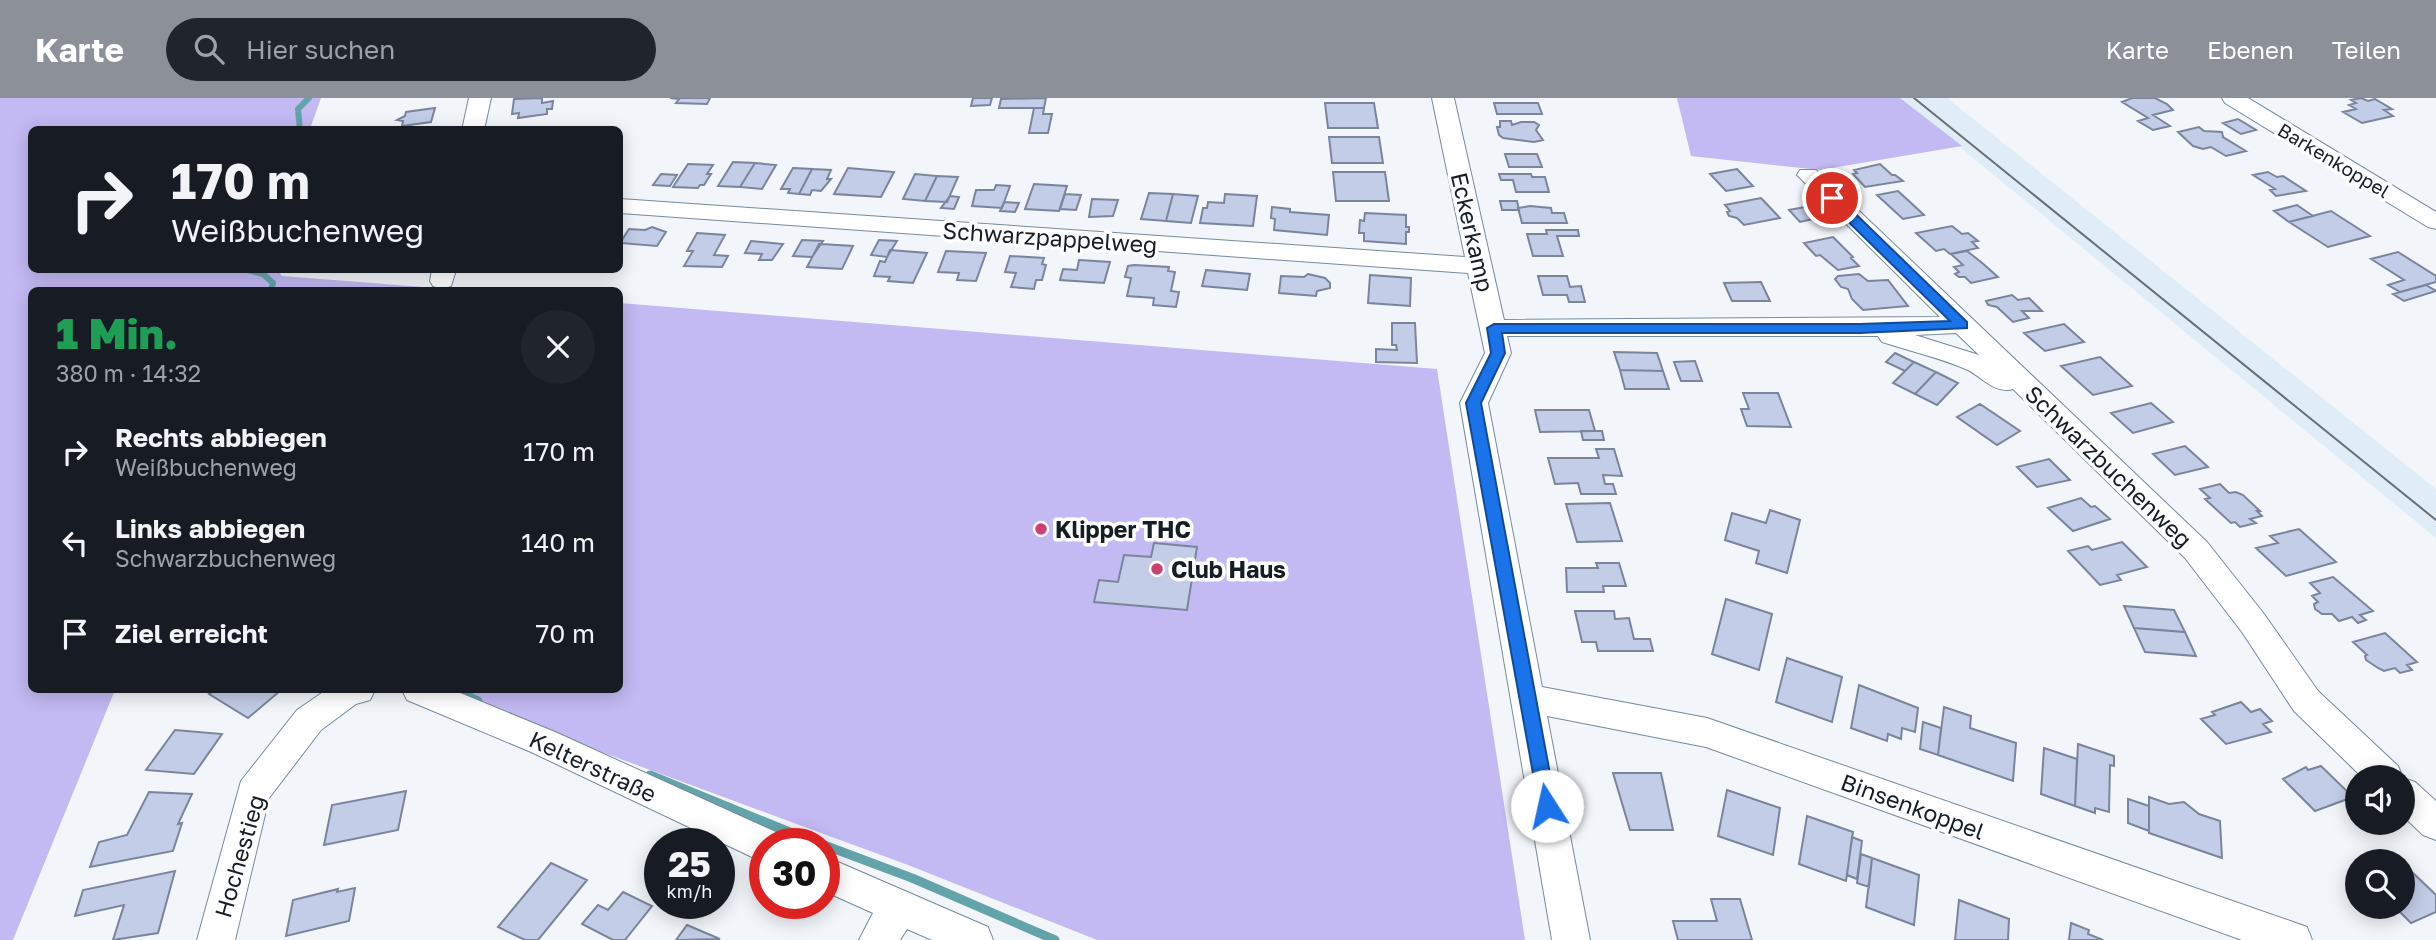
<!DOCTYPE html>
<html lang="de">
<meta charset="utf-8">
<style>
body{margin:0;font-family:"Golos Text",sans-serif;background:#20242c;color:#f1f3f6;height:100vh;display:flex;flex-direction:column;font-size:26px;white-space:nowrap}
*{box-sizing:border-box;margin:0}
p{font-size:23px;color:#9ea1a6}
.icon{flex:none;width:38px;height:38px;fill:none;stroke:currentColor;stroke-width:2;stroke-linecap:round;stroke-linejoin:round}
.map{position:relative;flex:1;overflow:hidden}
.panel{position:absolute;left:28px;top:189px;width:595px;height:406px;display:flex;flex-direction:column;background:#171b24;border-radius:10px;box-shadow:0 4px 18px #0003}
.panel>*{flex:none}
.top-card{position:absolute;left:28px;top:28px;width:595px;height:147px;border-radius:10px;box-shadow:0 4px 18px #0003;background:#171b24;color:#f1f3f6;overflow:hidden}
.tools{position:absolute;left:2345px;top:667px;display:grid;gap:14px}
.tools a{display:grid;place-items:center;width:70px;height:70px;border-radius:50%;background:#171b24;box-shadow:0 4px 18px #0003;font-size:35px}
.speed{position:absolute;left:644px;top:730px;display:flex;gap:14px;font-size:35px;font-weight:700;text-align:center}
.speed>*{display:grid;place-content:center;width:91px;height:91px;border-radius:50%;background:#171b24;box-shadow:0 4px 18px #0003;line-height:1}
.speed small{font-size:18px;font-weight:400}
.speed .limit{border:10px solid #d22;background:#fff;color:#111}
.pin{position:absolute;display:grid;place-items:center;width:60px;height:60px;color:#fff;margin:-30px;border:4px solid #fff;border-radius:50%;box-shadow:0 2px 7px #0007}
.me{position:absolute;width:77px;margin:-38px;rotate:350deg;stroke-linejoin:round;filter:drop-shadow(0 0 5px #0008)}
.turn{display:flex;align-items:center;gap:24px;height:147px;padding:0 28px;font-size:32px}
.turn .icon{width:91px;height:91px;stroke-width:2.5}
.turn b{display:block;font-size:49px;line-height:60px}
.round{display:grid;place-items:center;flex:none;width:74px;height:74px;border-radius:37px;background:#20242c}
.headline{display:flex;align-items:center;justify-content:space-between;height:119px;padding:0 28px}
h1{font-size:42px;font-weight:800;line-height:52px;color:#1e9e55}
ul{padding:0;list-style:none}
li{display:flex;align-items:center;gap:21px;height:91px;padding:0 28px}
li div{flex:1}
li b{display:block;font-size:26px}
li em{font-style:normal}
header{display:flex;align-items:center;gap:42px;box-sizing:border-box;height:98px;padding:0 35px;background:#8c9099;color:#fff}
header strong{font-size:33px}
nav{display:flex;gap:38px;margin-inline-start:auto;font-size:24px}
.search{width:490px;height:63px;background:#20242c;display:flex;align-items:center;gap:18px;box-sizing:border-box;padding:0 24px;border-radius:38px;color:#9ea1a6;font-size:26px}
.map>svg:first-child{display:block}
</style>
<header>
<strong>Karte</strong>
<div class="search"><svg class="icon" aria-label="search" viewBox="0 0 24 24"><circle cx="10" cy="10" r="6"/><path d="M15 15l6 6"/></svg>Hier suchen</div>
<nav><a>Karte</a><a>Ebenen</a><a>Teilen</a></nav>
</header>
<div class="map">
<svg width="2436" height="842" viewBox="0 0 2436 842">
<rect width="100%" height="100%" fill="#f2f6fb"/>
<path fill="#e0ecf6" d="M1900 0H1947L2436 391V440Z"/>
<path fill="#c3b9f3" d="M0 0H321L310 31 32 32V172H278L282 178 462 192H32V592H115L13 842H0Z
M1677 0H1900L1962 48 1820 72 1691 58Z
M620 205 1437 271 1525 842H1097L908 767 501 617 456 592H620Z"/>
<g fill="none" stroke-linecap="round" stroke-linejoin="round">
<path stroke="#62a4a9" stroke-width="6" d="M300 32 298 11 309 0
M248 172 263 176 273 185 271 192"/>
<path stroke="#62a4a9" stroke-width="9" d="M455 592 478 603
M650 677 819 746
M824 747 912 780 1055 842"/>
</g>
<path fill="#c3cde7" stroke="#7b849d" stroke-width="2" d="M542 0V5L553 3 552 11H547V16L518 20 519 15 512 16 514 1Z
M670 0H710L707 6 676 5 679 1Z
M973 0H992L990 7 971 8Z
M1046 0 1044 10H999L1001 1Z
M2132 0H2155L2167 6 2173 12 2153 17 2170 28 2153 32 2138 23 2148 20 2122 4Z
M2361 0 2368 3 2375 1 2392 11 2384 12 2393 18 2362 25 2343 14 2356 11 2349 7 2356 5 2351 2Z
M1325 5H1374L1378 30H1328Z
M1494 5H1538L1542 16H1497Z
M435 10 431 24 402 28 403 23 397 22 405 18 406 14Z
M1034 10H1044L1043 16H1052L1048 35H1029Z
M2238 21 2256 32 2241 36 2223 25Z
M1500 23H1511L1512 27 1521 24H1534L1539 27 1536 32 1543 42 1534 44 1503 40 1499 37 1497 29H1500Z
M2199 29 2204 33 2222 34 2223 39 2246 53 2226 58 2211 49 2203 51 2193 48 2178 34Z
M1329 39H1379L1383 65H1332Z
M1505 56H1537L1542 69H1509Z
M733 64 755 65 740 89 718 88Z
M755 65 776 67 762 91 740 89Z
M688 66 713 67 707 76H711L704 87H700L698 90 673 89Z
M1880 66 1892 77H1895L1903 83 1865 89 1853 76 1857 75 1854 72Z
M793 70 812 71 799 96 788 95 790 91H781Z
M848 70 894 74 881 99 834 96Z
M812 71 831 72 827 81H831L821 93 812 92 810 97 799 96Z
M1737 71 1753 88 1726 93 1710 76Z
M1333 74H1385L1389 103H1336Z
M2268 74 2277 79 2283 78 2306 93 2276 98 2270 92 2275 91 2253 77Z
M661 76 677 77 670 88 653 87Z
M915 76 937 78 925 103 903 101Z
M1499 76H1531L1532 79H1545L1549 94H1516L1513 82H1501Z
M937 78 958 79 947 104 925 103Z
M1034 86 1067 88 1059 113 1025 111Z
M996 87 1010 88 1002 110 972 108 976 92H994Z
M1898 93 1924 117 1903 121 1877 97Z
M1149 95 1173 96 1166 123 1141 121Z
M1065 96 1081 97 1076 112 1060 111Z
M1173 96 1198 98 1191 125 1166 123Z
M1225 96 1257 98 1253 128 1200 125 1203 110H1207L1208 104 1224 105Z
M950 98 959 99 954 111 941 110Z
M1761 100 1780 120 1744 127 1737 120 1729 118 1727 114 1730 113 1725 107Z
M1092 101 1118 102 1113 118 1089 119Z
M1500 103H1517L1519 112H1502Z
M1004 104 1019 105 1015 114 1000 113Z
M2297 107 2313 118 2289 124 2274 113Z
M1530 108 1551 110 1552 115H1564L1567 125H1522L1518 110Z
M1810 108 1822 119 1800 124 1789 112Z
M1272 109 1290 111V114L1329 117 1327 137 1274 132 1275 121 1271 120Z
M2331 113 2370 138 2328 149 2289 124Z
M1365 115 1406 117V129H1409V134H1406V146L1364 143V135H1359L1360 122 1364 123Z
M1952 128 1962 136 1968 135 1978 143 1972 144 1978 150 1950 156 1944 151 1936 153 1916 135Z
M652 129 666 134 657 148 620 145 629 131 645 132Z
M1546 132H1578L1579 138H1557L1563 158H1533L1527 136H1547Z
M697 135 725 137 714 157 728 158 722 169 684 168 693 153H687Z
M1833 139 1853 159 1851 160 1859 168 1838 172 1820 157 1816 158 1804 145Z
M802 142 823 143 812 159 793 158Z
M879 142 897 143 887 159 871 157Z
M751 143 783 146 772 162H759L762 156 745 155Z
M819 146H821L853 148 842 171 807 169Z
M890 152 927 155 913 185 888 183 890 179 874 178 880 163 885 164Z
M946 153 986 155 976 183 957 182 959 175 938 174Z
M1967 153 1981 164 1998 179 1971 185 1965 179H1959L1955 176 1959 174 1954 169 1963 167 1951 156Z
M2398 154 2436 178V184L2400 194 2388 187 2404 182 2371 161Z
M1010 158 1044 160 1042 166 1046 167 1042 182H1036L1034 191 1011 189 1016 175 1005 174Z
M1079 162 1110 164 1104 185 1060 182 1063 171 1077 172Z
M1134 167 1169 169 1168 173 1175 174 1171 193 1179 194 1176 209 1153 207 1154 200 1127 198 1131 180 1125 179 1128 168Z
M1206 172 1250 176 1247 192 1202 188Z
M1308 176 1325 180 1330 185V190L1317 193 1316 198 1279 195 1281 178 1304 179Z
M1859 176 1868 183 1888 182 1908 208 1863 212 1852 201 1848 191 1841 189 1835 181 1838 178Z
M1370 177 1411 180 1410 208 1368 205Z
M1538 178H1567L1570 189 1581 188 1585 204H1569L1567 197H1543Z
M1761 184 1770 203H1732L1724 185Z
M2426 187 2436 193 2404 203 2393 196Z
M2012 197 2018 202 2029 200 2042 213H2022L2029 220 2013 224 1997 209 1988 207 1986 203Z
M1392 225H1415L1417 265 1376 264V251L1397 252 1396 247H1392Z
M2064 226 2084 244 2045 253 2024 235Z
M1614 254 1657 255 1663 273 1620 272Z
M1895 255 1914 264 1905 273 1886 264Z
M2100 259 2132 288 2093 297 2061 268Z
M1695 263 1702 283H1681L1674 264Z
M1914 264 1936 274 1915 296 1893 285Z
M1620 272 1663 273 1669 291H1625Z
M1936 274 1958 285 1937 307 1915 296Z
M1743 295H1778L1791 329 1747 328 1741 311H1749Z
M2151 305 2173 324 2133 335 2111 315Z
M1980 306 2020 333 1997 347 1957 319Z
M1535 312H1589L1595 333 1540 334Z
M1581 333H1602L1604 342H1583Z
M2185 348 2208 369 2175 377 2153 356Z
M1596 351H1614L1622 378 1603 377 1605 386H1613L1616 396H1581L1578 385 1555 386 1548 360H1599Z
M2049 361 2070 382 2037 389 2017 369Z
M2220 386 2229 395 2236 394 2243 397 2260 413H2257L2262 418 2250 421 2256 425 2240 429 2235 424 2231 425 2205 401 2210 400 2200 391Z
M2081 400 2091 409 2095 408 2110 421 2073 433 2048 410Z
M1610 405 1622 443 1577 444 1566 406Z
M1770 412 1800 422 1787 475 1756 465 1759 453 1725 442 1732 415 1766 425Z
M2299 431 2336 464 2286 478 2256 450 2278 445 2270 438Z
M2122 444 2147 469 2117 477 2121 482 2100 487 2068 453 2088 448 2092 452Z
M1154 445 1197 449 1187 512 1094 504 1099 482 1118 484 1124 457 1151 459Z
M1596 465H1619L1626 488H1603L1604 494H1567L1566 470H1598Z
M2333 479 2373 513 2360 517 2366 522 2358 525 2352 519 2339 523 2332 516H2322L2315 511 2314 506 2318 504 2312 498 2320 495 2310 485Z
M1726 501 1772 516 1759 572 1712 556Z
M2124 508 2174 512 2185 534 2134 530Z
M1575 513H1614L1615 521 1629 520 1634 541H1650L1653 553H1598L1596 544H1582Z
M2134 530 2185 534 2196 558 2145 554Z
M2385 535 2417 564 2407 567 2412 572 2400 575 2395 570 2384 573 2378 570 2366 562 2365 558 2367 557 2353 544Z
M1787 560 1842 579 1832 624 1776 604Z
M1859 587 1918 610 1915 634 1902 630 1901 641 1888 636 1887 643 1851 630Z
M215 592H277L280 593 248 620 209 596Z
M2241 604 2251 614 2260 611 2272 623 2263 626 2271 634 2226 646 2201 621 2215 617 2212 614Z
M1944 609 1971 618 1970 630 2016 645 2013 683 1938 657Z
M1923 624 1941 630 1938 657 1920 651Z
M175 632 222 636 194 676 146 672Z
M2078 646 2114 658V668L2110 667 2109 714 2095 710V715L2075 708Z
M2044 650 2077 661 2075 708 2041 696Z
M2321 668 2353 699 2315 713 2283 681 2306 669 2308 672Z
M1613 675H1661L1673 732H1630Z
M1727 692 1780 710 1773 757 1718 738Z
M406 693 398 732 324 747 332 707Z
M149 694 192 696 178 726 182 725 173 753 90 769 99 744 127 737Z
M2149 699 2169 706 2184 704 2199 716 2220 723 2222 760 2149 735Z
M2128 701 2149 708V733L2128 725Z
M1807 718 1853 734 1846 783 1799 766Z
M1852 739 1862 743 1857 781 1847 777Z
M1861 756 1872 760 1869 789 1857 785Z
M1872 760 1919 777 1914 827 1866 809Z
M551 765 587 782 538 842H525L498 829Z
M175 773 158 835 113 842 124 807 75 818 83 792Z
M2412 774 2436 797V814L2411 825 2394 808H2403V776Z
M355 790 349 823 286 838 293 802 338 791 337 794Z
M623 794 652 808 625 842H613L582 826 598 807 608 812Z
M1711 801H1740L1752 842H1678L1673 823H1717Z
M1959 802 2009 821 2008 842H1955Z
M2071 825 2089 832 2088 836 2103 842H2069Z
M687 827 720 841 676 842Z"/>
<g fill="none" stroke-linecap="round" stroke-linejoin="round">
<defs>
<path id="minor" d="M469 0H491L484 32H462Z
M1432 0H1454L1504 222 1940 219 1797 77 1800 72H1816L2207 444 2264 516 2318 593 2398 668 2403 680 2415 684 2436 703V742L2423 737 2403 718V679H2362L2294 613 2242 534 2185 460 2013 291C1995 296 1983 280 1968 272 1941 260 1910 253 1882 244L1878 238H1507L1511 255 1488 305 1542 589 1707 620 2293 824 2307 829 2312 842H2242L1706 649 1547 618 1590 842H1552L1460 305 1485 255 1468 175 620 115V101L1465 159ZM1956 235 1979 257 1915 237Z
M2222 0H2248L2436 114V131L2428 129 2225 5Z
M432 172H456L451 188 442 191 433 188 430 183Z
M326 592H375L370 602 356 606 321 632 269 700 235 842H197L241 683 297 612Z
M402 592H453L555 634 778 735 782 746H765V763L752 759 531 654 407 602Z
M824 758 988 829 993 842H932L907 831 900 842H859L873 815 824 793Z"/>
</defs>
<use href="#minor" stroke="#758a9e" stroke-width="2"/>
<use href="#minor" fill="#fff" fill-rule="evenodd"/>
<path stroke="#686f76" stroke-width="2" d="M1914 0 2436 422"/>
</g>
<path fill="#1a73e8" stroke="#114b97" stroke-width="2" d="M1832 96 1836 97 1967 224V230L1860 235H1502L1505 255 1481 305 1556 708 1553 714 1547 716 1540 714 1466 305 1491 255 1487 230 1494 226H1860L1950 223 1827 103 1826 100Z"/>
<g fill="#cc4073" stroke="#fff" stroke-width="2.5">
<circle cx="1041" cy="431" r="7"/>
<circle cx="1157" cy="471" r="7"/>
</g>
<g text-anchor="middle" dominant-baseline="central" stroke-width="7" stroke-linejoin="round" paint-order="stroke">
<g font-size="19" fill="#151d25" stroke="#fff">
<text transform="translate(2334 62) rotate(31)">Barkenkoppel</text>
</g>
<g font-size="23" fill="#151d25" stroke="#fff">
<text transform="translate(1473 134) rotate(77)">Eckerkamp</text>
<text transform="translate(1050 139) rotate(4)">Schwarzpappelweg</text>
<text transform="translate(2109 368) rotate(44)">Schwarzbuchenweg</text>
<text transform="translate(593 668) rotate(25)">Kelterstraße</text>
<text transform="translate(1913 708) rotate(20)">Binsenkoppel</text>
<text transform="translate(239 758) rotate(-74)">Hochestieg</text>
</g>
<g font-size="23" font-weight="bold" fill="#151d25" stroke="#fff" text-anchor="start">
<text x="1055" y="431">Klipper THC</text>
<text x="1171" y="471">Club Haus</text>
</g>
</g>
</svg>
<div class="tools">
<a><svg class="icon" aria-label="sound" viewBox="0 0 24 24"><path d="M4 9h4l5-4v14l-5-4H4zM17 9q2 3 0 6"/></svg></a>
<a><svg class="icon" aria-label="search" viewBox="0 0 24 24"><circle cx="10" cy="10" r="6"/><path d="M15 15l6 6"/></svg></a>
</div>
<div class="speed"><div>25<small>km/h</small></div><div class="limit">30</div></div>
<div class="pin" style="left:1832px;top:100px;background:#d93025"><svg class="icon" aria-label="arrive" viewBox="0 0 24 24"><path d="M6 21V4h12l-3 4 3 4H6"/></svg></div>
<svg class="me" style="left:1547px;top:708px" viewBox="-20 -20 40 40"><circle r="19" fill="#fff"/><path d="M0-13L10 11 0 6-10 11z" fill="#1a73e8"/></svg>
<div class="top-card">
<div class="turn"><svg class="icon" aria-label="right" viewBox="0 0 24 24"><path d="M7 20v-9h11M14 6l5 5-5 5"/></svg><div><b>170 m</b>Weißbuchenweg</div></div>
</div>
<section class="panel">
<div class="headline"><div><h1>1 Min.</h1><p>380 m · 14:32</p></div><a class="round"><svg class="icon" aria-label="close" viewBox="0 0 24 24"><path d="M6 6l12 12M18 6L6 18"/></svg></a></div>
<ul>
<li><svg class="icon" aria-label="right" viewBox="0 0 24 24"><path d="M7 20v-9h11M14 6l5 5-5 5"/></svg><div><b>Rechts abbiegen</b><p>Weißbuchenweg</p></div><em>170 m</em></li>
<li><svg class="icon" aria-label="left" viewBox="0 0 24 24"><path d="M17 20v-9H6M10 6l-5 5 5 5"/></svg><div><b>Links abbiegen</b><p>Schwarzbuchenweg</p></div><em>140 m</em></li>
<li><svg class="icon" aria-label="arrive" viewBox="0 0 24 24"><path d="M6 21V4h12l-3 4 3 4H6"/></svg><div><b>Ziel erreicht</b></div><em>70 m</em></li>
</ul>
</section>
</div>
